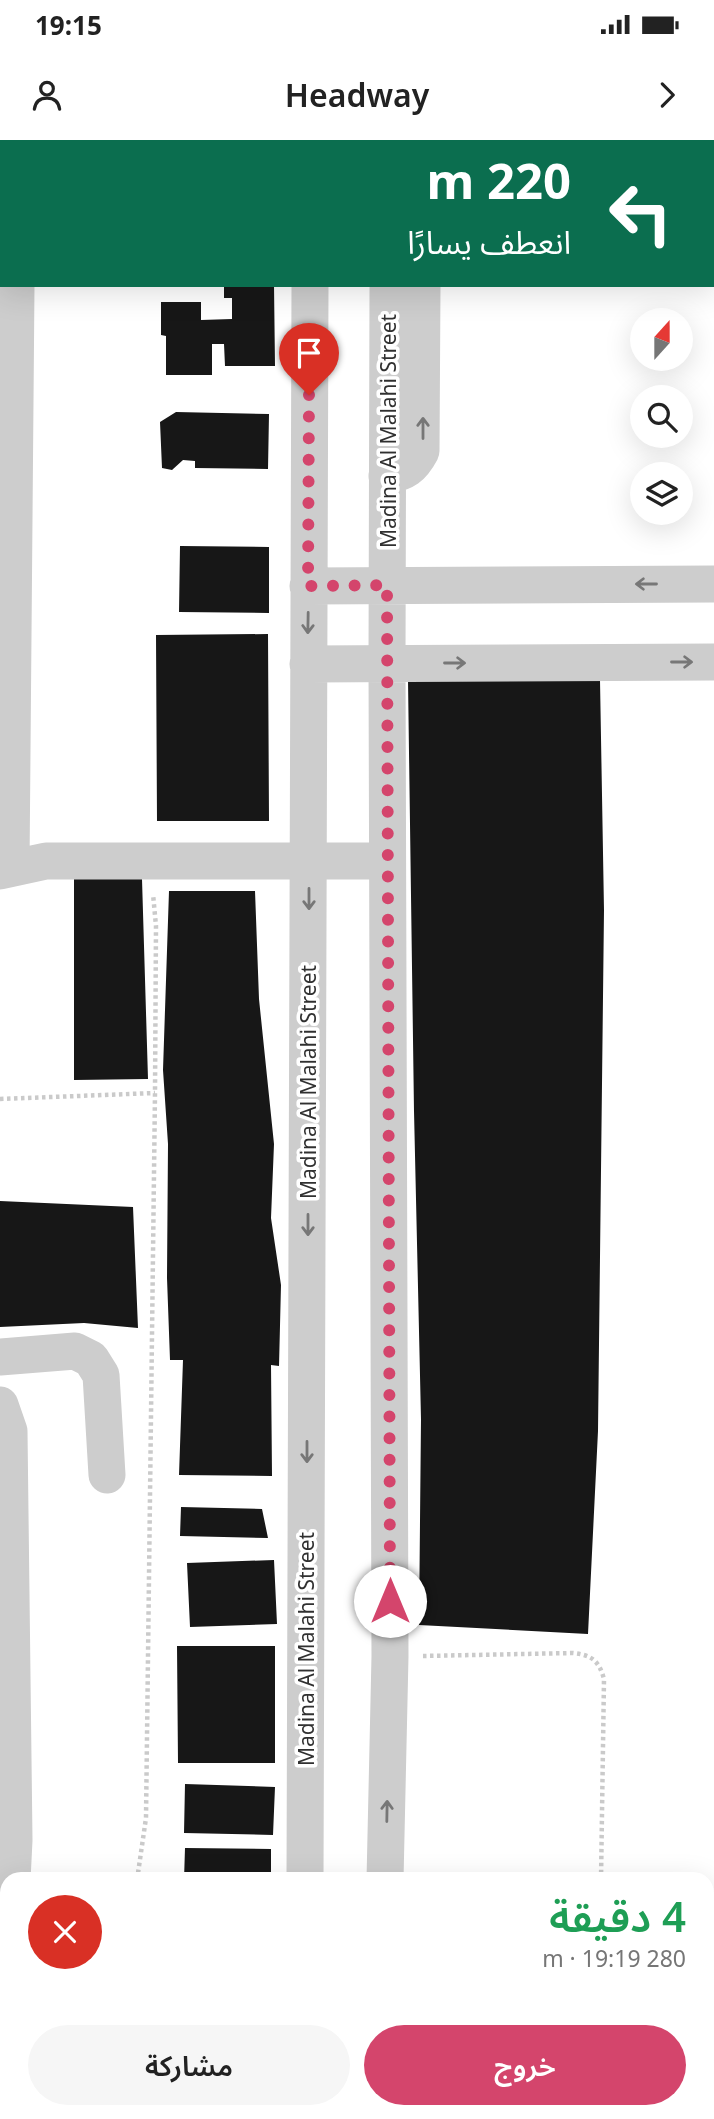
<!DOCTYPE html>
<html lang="ar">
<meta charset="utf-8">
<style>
body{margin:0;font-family:"Noto Sans","Noto Sans Arabic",sans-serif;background:#f6f6f6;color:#222;direction:rtl;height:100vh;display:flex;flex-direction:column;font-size:26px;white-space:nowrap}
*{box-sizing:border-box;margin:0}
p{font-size:23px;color:#767676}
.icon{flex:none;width:38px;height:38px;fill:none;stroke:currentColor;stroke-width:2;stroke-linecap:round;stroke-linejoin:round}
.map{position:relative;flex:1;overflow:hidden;direction:ltr}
.sheet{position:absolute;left:0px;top:1732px;width:714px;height:247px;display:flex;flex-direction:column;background:#fff;border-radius:21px 21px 0 0;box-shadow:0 7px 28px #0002;direction:rtl}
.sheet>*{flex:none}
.top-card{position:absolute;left:0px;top:0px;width:714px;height:147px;box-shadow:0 7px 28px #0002;direction:rtl;background:#0b6e4f;color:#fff;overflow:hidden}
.needle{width:46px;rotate:21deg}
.buttons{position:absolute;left:630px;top:168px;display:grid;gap:14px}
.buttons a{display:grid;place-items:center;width:63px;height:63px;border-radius:50%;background:#fff;box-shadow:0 7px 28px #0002;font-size:35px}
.pin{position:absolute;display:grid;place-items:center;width:60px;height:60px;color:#fff;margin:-72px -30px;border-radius:50% 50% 50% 0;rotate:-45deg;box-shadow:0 0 7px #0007}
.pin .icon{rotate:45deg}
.me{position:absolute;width:77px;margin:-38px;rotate:0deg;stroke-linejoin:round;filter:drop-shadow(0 0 5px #0008)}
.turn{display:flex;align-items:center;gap:24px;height:147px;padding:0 28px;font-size:32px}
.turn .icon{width:91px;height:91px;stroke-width:2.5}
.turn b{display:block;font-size:49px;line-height:60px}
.round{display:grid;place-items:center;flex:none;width:74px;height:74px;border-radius:37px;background:#f6f6f6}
.headline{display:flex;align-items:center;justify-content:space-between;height:119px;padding:0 28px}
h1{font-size:42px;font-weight:600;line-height:52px;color:#1e9e55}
.button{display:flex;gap:14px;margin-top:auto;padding:14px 28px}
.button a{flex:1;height:80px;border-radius:42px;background:#d4456c;color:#fff;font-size:28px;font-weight:600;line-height:80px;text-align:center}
.button a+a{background:#f6f6f6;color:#222}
.status{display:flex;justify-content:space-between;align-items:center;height:49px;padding:0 35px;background:#fff;direction:ltr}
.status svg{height:19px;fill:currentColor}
header{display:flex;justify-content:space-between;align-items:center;height:91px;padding:0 28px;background:#fff;font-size:32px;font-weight:600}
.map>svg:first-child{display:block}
</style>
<div class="status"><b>19:15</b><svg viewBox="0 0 49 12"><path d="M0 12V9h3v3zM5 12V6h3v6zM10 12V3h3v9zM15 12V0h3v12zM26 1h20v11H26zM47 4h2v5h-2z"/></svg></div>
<header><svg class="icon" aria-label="forward" viewBox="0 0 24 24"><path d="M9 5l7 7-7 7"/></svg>Headway<svg class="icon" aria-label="person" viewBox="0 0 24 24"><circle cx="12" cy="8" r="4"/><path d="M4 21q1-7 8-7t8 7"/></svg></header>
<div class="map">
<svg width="714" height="1979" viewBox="0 0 714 1979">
<rect width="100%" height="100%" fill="#fff"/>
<path fill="#171717" d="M224 145H274L275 226H225L224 204H212V235H166V196L161 195V162H201V180L232 179V158H224Z
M176 272 269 274 268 329 195 328V321L183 320 172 330 162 328 160 282Z
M180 406 269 407V473L179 472Z
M268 494 269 681H157L156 495Z
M408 540H600L604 770 598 1291 588 1494 419 1485 421 1279 414 971Z
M74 736 142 739 148 939 74 940Z
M169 751H255L259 859 274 1004 271 1078 281 1145 279 1226 271 1225 272 1336 179 1335 183 1220H170L167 1138 168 1004 163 930Z
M0 1061 133 1067 138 1188 84 1183 0 1187Z
M181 1367 262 1369 268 1398 180 1396Z
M274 1420 277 1484 190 1487 187 1423Z
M177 1506H275V1623H178Z
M185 1644 275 1647 273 1695 184 1693Z
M185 1708 271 1709V1740H184Z"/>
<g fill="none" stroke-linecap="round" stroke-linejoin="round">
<path stroke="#cacaca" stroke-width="4.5" stroke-dasharray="3.5 3.5" stroke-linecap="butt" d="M0 959 155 953
M423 1516 573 1513C592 1515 599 1521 604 1539L601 1740
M137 1740 146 1678 155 953 156 786 153 754
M114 1979 119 1973
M598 1979V1972"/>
<path stroke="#cdcdcd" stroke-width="37" d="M311 2V0
M389 2V0
M422 2V0
M0 39 2 42
M387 336C405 332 412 328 421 311L422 145
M308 446 714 444
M308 524 714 522
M11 728 16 145
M0 731 46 721H387
M0 1217 75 1211 91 1219 101 1235 107 1335
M0 1265 9 1291 14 1700 12 1740
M305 1740 310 145
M385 1740 390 1516 387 523 388 145
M0 1783 7 1762
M304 1979V1972
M382 1979V1972"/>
</g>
<defs><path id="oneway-shaft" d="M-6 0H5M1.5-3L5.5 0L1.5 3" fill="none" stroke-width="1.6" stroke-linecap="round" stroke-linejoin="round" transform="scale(1.75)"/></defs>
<g stroke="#777">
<use href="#oneway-shaft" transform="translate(423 288) rotate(-90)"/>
<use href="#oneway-shaft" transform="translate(646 444) rotate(180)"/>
<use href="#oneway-shaft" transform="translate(308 483) rotate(91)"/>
<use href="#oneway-shaft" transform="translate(682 522)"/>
<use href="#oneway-shaft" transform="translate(455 523)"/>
<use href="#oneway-shaft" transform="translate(309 759) rotate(90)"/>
<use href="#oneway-shaft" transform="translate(308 1085) rotate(90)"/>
<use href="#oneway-shaft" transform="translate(307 1312) rotate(90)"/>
<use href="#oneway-shaft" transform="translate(387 1671) rotate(-89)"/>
</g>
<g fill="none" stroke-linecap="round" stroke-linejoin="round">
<path stroke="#d4456c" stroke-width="12" stroke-dasharray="0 21.6" d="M309 255 308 446 387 445 390 1461"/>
</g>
<g text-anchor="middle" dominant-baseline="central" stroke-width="7" stroke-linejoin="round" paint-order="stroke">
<g font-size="21" fill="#303030" stroke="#fff">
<text transform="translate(388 291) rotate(-90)">Madina Al Malahi Street</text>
<text transform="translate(308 942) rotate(-90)">Madina Al Malahi Street</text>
<text transform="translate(306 1509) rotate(-90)">Madina Al Malahi Street</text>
</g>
</g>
</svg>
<div class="buttons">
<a><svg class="needle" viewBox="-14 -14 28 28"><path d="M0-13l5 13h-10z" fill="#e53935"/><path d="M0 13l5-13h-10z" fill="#767676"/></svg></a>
<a><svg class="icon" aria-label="search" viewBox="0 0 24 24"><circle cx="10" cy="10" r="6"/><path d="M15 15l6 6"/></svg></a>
<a><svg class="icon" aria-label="layers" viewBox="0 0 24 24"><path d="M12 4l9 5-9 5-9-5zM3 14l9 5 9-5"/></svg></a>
</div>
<div class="pin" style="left:309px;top:255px;background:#d93025"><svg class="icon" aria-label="arrive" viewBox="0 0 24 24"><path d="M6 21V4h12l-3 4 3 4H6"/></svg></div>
<svg class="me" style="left:390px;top:1461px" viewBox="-20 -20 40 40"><circle r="19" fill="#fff"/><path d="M0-13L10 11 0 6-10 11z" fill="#d4456c"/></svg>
<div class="top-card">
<div class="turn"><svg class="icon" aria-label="left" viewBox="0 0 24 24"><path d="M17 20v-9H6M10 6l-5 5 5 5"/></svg><div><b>220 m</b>انعطف يسارًا</div></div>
</div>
<section class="sheet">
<div class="headline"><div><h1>4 دقيقة</h1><p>280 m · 19:19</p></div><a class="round" style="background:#d93025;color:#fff"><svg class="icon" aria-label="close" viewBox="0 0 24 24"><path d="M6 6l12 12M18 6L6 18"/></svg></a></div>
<div class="button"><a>خروج</a><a>مشاركة</a></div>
</section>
</div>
